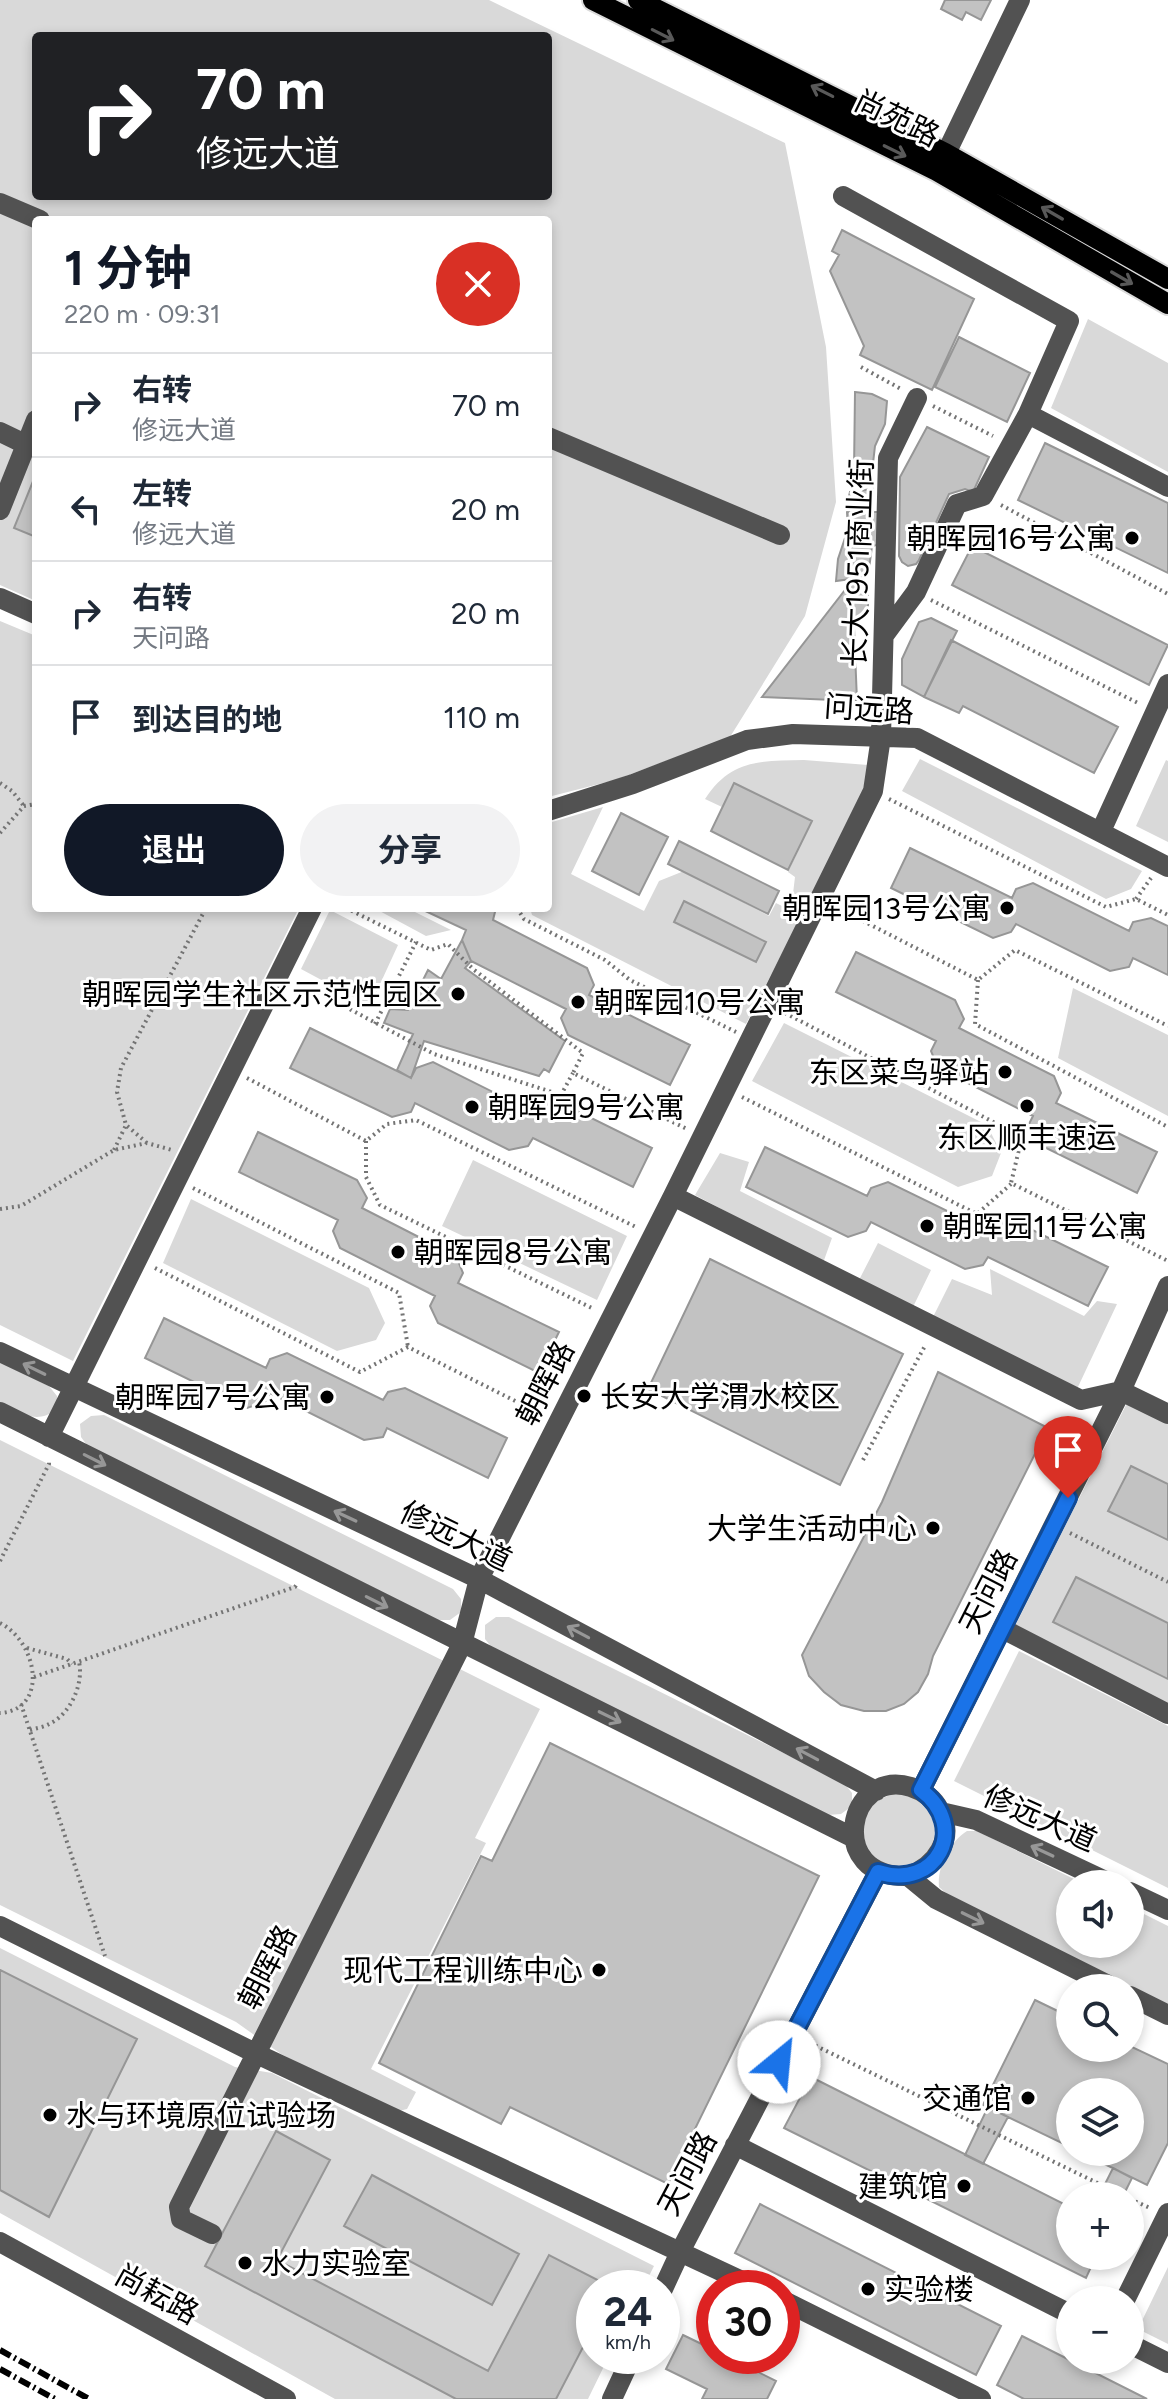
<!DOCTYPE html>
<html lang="zh">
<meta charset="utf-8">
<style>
body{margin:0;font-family:Figtree,"Noto Sans SC",sans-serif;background:#f2f2f3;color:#1f2937;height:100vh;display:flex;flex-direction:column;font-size:30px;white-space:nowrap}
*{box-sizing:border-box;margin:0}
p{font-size:26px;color:#747a83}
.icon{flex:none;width:44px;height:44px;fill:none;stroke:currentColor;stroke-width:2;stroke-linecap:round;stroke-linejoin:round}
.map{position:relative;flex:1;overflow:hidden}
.details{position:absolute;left:32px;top:216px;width:520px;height:696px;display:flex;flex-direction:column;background:#fff;border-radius:8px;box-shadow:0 4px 12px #0003}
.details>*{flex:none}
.hud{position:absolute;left:32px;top:32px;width:520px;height:168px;border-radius:8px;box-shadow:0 4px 12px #0003;background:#202124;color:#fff;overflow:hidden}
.fabs{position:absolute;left:1056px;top:1870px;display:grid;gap:16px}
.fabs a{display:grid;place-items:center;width:88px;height:88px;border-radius:50%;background:#fff;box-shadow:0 4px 12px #0003;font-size:40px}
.speed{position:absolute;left:576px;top:2270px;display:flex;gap:16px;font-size:40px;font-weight:700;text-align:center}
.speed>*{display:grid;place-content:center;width:104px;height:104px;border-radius:50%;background:#fff;box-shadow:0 4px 12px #0003;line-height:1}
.speed small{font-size:20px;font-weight:400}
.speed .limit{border:12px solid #d22;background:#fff;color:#111}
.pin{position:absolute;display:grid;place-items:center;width:68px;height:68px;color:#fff;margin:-82px -34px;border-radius:50% 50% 50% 0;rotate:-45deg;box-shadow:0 0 8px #0007}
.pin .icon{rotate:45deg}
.me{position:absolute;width:88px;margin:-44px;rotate:28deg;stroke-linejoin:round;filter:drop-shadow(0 0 6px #0008)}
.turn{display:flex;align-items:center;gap:28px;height:168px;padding:0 32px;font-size:36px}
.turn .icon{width:104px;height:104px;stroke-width:2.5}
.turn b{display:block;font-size:56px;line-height:68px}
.round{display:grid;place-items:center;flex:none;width:84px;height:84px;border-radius:42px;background:#f2f2f3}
.head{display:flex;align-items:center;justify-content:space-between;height:136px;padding:0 32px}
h1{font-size:48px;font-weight:700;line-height:60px;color:#111827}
.action{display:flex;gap:16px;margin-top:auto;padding:16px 32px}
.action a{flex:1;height:92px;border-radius:48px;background:#111827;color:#fff;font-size:32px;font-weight:700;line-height:92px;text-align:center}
.action a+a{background:#f2f2f3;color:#1f2937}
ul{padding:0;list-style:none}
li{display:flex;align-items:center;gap:24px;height:104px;padding:0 32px;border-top:2px solid #e0e1e3}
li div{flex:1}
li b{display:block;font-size:30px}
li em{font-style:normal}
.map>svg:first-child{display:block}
</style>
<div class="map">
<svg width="1168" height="2399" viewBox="0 0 1168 2399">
<rect width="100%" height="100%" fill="#fff"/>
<path fill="#d9d9d9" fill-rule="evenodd" d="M0 0H489L785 143 826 347 836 502 805 616 730 737 615 780 548 797V220H36V601L0 585ZM36 36H548V196H36Z
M1088 319 1168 363V472L1051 408Z
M0 621 36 636V908H299L73 1361 0 1325Z
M920 759 1142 871 1131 889 1106 899 902 791Z
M804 760 868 765 867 786 746 1024 532 915 530 908H548V830L552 822 603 807 571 874 644 911 659 881 684 871 769 916 776 903 788 909 792 902 795 877 788 872 812 821 735 783 722 807 705 799C731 759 761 761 804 760Z
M1166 760 1168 761V842L1136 826Z
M374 908H407L451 930 426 936Z
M330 910 398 945 370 1006 301 969Z
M1073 988 1168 1035V1116L1058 1058Z
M784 1023 987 1125 1001 1153 992 1176 958 1187 752 1081Z
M720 1153 749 1162 740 1191 832 1238 823 1263 695 1195Z
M473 1160 627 1236 597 1300 442 1226Z
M191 1199 369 1288 385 1323 376 1340 337 1351 163 1263Z
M878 1243 931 1270 913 1307 859 1280Z
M990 1269 1084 1316 1097 1301 1117 1304 1077 1389 932 1319 952 1279 992 1295Z
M0 1361 49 1386 57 1396V1409C35 1426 21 1412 0 1402Z
M1128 1401 1168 1422V1704L1014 1628Z
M104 1415 453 1589 461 1599V1612L450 1620H436L89 1448 81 1437 80 1424 91 1416Z
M0 1440 540 1709 475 1838 486 1843 371 2069 416 2092 407 2109 395 2112 281 2054 236 2022 0 1905Z
M496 1617H509L844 1783 852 1793V1806L841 1814 827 1815 493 1649 485 1639V1625Z
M1019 1651 1168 1726V1888L954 1781Z
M863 1830a36 36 0 1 1 72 0a36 36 0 1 1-72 0Z
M967 1831H977L1084 1884H1070V1944H1130V1907L1168 1926V2005L947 1894 939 1887C937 1866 950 1842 967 1831Z
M0 1948 235 2067 272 2073 654 2266 643 2288H594V2356H609L588 2399H335L0 2213Z
M1168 2267V2344L1138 2329Z"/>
<path fill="#c2c2c2" stroke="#969696" stroke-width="2" d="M945 0H991L981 20 966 12 962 20 941 9Z
M842 230 974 299 932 390 860 355 864 346 830 271 839 255 832 251Z
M959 337 1030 373 1007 422 935 387Z
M855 392 872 394 887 401 885 424 875 446 872 472 854 471Z
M927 427 989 457 973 492 965 489 949 494 919 560 916 564 908 566 902 562 899 556 900 477Z
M1045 443 1168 503V573L1018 500Z
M36 474V537L14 528Z
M873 489 872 512H878L877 545 872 546 869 569 865 576 859 580 860 590H868V609L854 628 857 701 762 697 845 590H851V579L836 581 838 559 848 529 847 512 854 511V501L848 500 850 492Z
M972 546 1168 645 1149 685 952 585Z
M931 618 957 631 924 697 902 685V659L919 622Z
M951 640 1118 727 1094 773 963 706 959 713 924 697Z
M734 783 812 821 788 870 711 831Z
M621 813 668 837 639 895 592 871Z
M679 841 779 891 768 914 668 864Z
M910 848 1012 898 1016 889 1033 883 1129 931 1133 922 1151 918 1168 926V975L1133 958 1129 967 1110 971 1016 924 1011 932 993 938 891 888Z
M684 901 766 942 756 962 674 922Z
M419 908H496L493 920 587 968 594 985 589 995 690 1045 670 1085 568 1035 561 1018 566 1009 471 961 462 940 466 930Z
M462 940 471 961 465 968 565 1041 549 1072 544 1069 539 1076 424 1041 411 1078 397 1070 413 1034 384 1023 390 1009 408 1010 428 970 441 979Z
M856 952 955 1000 964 1019 959 1028 1054 1076 1061 1093 1056 1103 1157 1152 1137 1193 1036 1143 1028 1126 1033 1116 938 1068 931 1051 936 1041 836 992Z
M310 1028 411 1078 416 1068 433 1062 529 1110 533 1102 551 1098 652 1148 633 1187 533 1138 528 1146 509 1150 415 1103 411 1112 392 1117 290 1068Z
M258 1132 357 1180 367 1198 362 1208 456 1256 463 1273 458 1283 559 1332 539 1373 438 1323 430 1306 435 1296 340 1248 333 1231 338 1220 239 1172Z
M765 1147 867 1196 871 1188 888 1182 984 1229 988 1221 1006 1217 1108 1267 1088 1306 988 1257 983 1265 965 1269 871 1222 866 1231 848 1237 746 1187Z
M710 1259 903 1354 840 1485 648 1389Z
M164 1318 266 1368 270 1359 287 1353 383 1400 388 1392 405 1388 507 1438 488 1478 387 1428 383 1437 364 1440 270 1393 265 1402 247 1408 145 1358Z
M938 1372 1048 1428 933 1656 928 1674 918 1692 904 1704 886 1711H864L841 1705 824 1692 809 1676 802 1655 882 1502Z
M1131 1466 1168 1484V1540L1108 1511Z
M1076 1577 1168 1623V1679L1053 1622Z
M550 1743 819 1876 668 2184 510 2107 501 2124 379 2063 481 1856 492 1861Z
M0 1970 137 2039 49 2217 0 2190Z
M1035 2000 1070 2017V2048H1130V2046L1168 2064V2143L1147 2185 1080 2152H1130V2092H1070V2147L983 2105Z
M811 2077 1070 2207V2256H1096L1086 2278 784 2128Z
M988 2107 1008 2117 983 2164 965 2155Z
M276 2131 330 2160 277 2260 488 2371 549 2255 613 2288H594V2326L556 2399H456L205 2266Z
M1113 2168 1132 2178 1123 2196H1099Z
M372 2175 519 2254 492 2305 344 2226Z
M760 2204 1001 2326 976 2375 735 2253Z
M683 2335 714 2350V2356H726L776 2381 767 2399H702L707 2389 666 2369Z
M1022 2336 1147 2399H1024L997 2385Z"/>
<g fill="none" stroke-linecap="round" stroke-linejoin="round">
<defs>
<path id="major" d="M593 0 937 171 1168 304
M638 0 945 153 1168 279"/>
</defs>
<use href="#major" stroke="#dbdbdb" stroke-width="24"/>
<path stroke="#747474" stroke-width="4" stroke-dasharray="2 4" stroke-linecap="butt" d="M861 367 901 389
M933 406 993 436
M1001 505 1168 594
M931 600 1138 703
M0 783 12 791 24 806
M889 799 1106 907 1136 899 1168 915
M0 833 24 806 36 804
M1136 899 1151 878
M836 907 978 980 1015 950 1168 1026
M346 908 431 950 448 944 473 969 583 1053 573 1073 687 1129
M517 908 524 919 605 960 630 980 736 1032
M978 980 975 1024 1168 1127
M297 981 434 1054 561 1095 573 1073
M785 1013 1022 1137 1011 1183 1168 1261
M375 1024 416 942
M247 1078 366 1141 387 1124 416 1120 636 1227
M742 1097 977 1214 1011 1184
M366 1141V1177L380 1205 594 1309
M147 1143 126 1125 117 1092 121 1068 206 908
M114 1150 126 1125
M193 1188 399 1293 408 1347
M0 1209 21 1206 114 1150 147 1143 172 1150
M155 1268 360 1372 408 1347 543 1415
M863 1460 926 1344
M1070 1533 1168 1582
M0 1561 49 1464V1459
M0 1623C38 1642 49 1710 0 1713
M27 1648 67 1659 72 1664
M34 1677 295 1587 298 1582
M21 1704 105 1956
M30 1730C37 1728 44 1727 49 1724 70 1715 84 1684 79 1662
M810 2043 1124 2196
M1130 2199 1150 2208"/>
<path stroke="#525252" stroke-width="20" d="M939 168 1020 0
M843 196 1069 321 1028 414 1168 487
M0 203 40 220
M0 432 25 444
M548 437 780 535
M0 510 36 420
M0 598 36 614
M885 634 916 592 957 504 983 496 1028 414
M548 811 633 784 747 740 793 734 917 738 1168 867
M1101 831 1168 684
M673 1196 1081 1400 1121 1391 1168 1414
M0 1352 479 1579 876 1791
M0 1412 854 1838
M49 1437 312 908
M1003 1629 1168 1714
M921 1790 1121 1391 1168 1286
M941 1812 976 1820 1112 1884
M908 1876C936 1866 956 1838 939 1809 933 1798 923 1791 911 1787 847 1767 825 1879 908 1876L936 1899 1114 1988
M1130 1892 1168 1910
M0 1926 257 2054 757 2288
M1130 1996 1168 2015
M735 2145 1070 2314
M212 2234 181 2219 179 2207 462 1644 479 1579 673 1196 873 791 881 737 888 458 917 398
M0 2242 286 2399
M662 2291 681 2250 878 1872
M782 2300 981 2399
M1125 2300 1168 2213
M1130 2344 1168 2363
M612 2399 632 2356"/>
<use href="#major" stroke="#000" stroke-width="20"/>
<path stroke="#000" stroke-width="6" stroke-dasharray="12 4 2 4" stroke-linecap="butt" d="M0 2350 89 2399
M0 2369 55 2399"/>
</g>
<defs><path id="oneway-shaft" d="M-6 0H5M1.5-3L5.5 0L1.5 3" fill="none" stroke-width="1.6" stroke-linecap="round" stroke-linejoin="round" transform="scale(2)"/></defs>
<g stroke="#595959">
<use href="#oneway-shaft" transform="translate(663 35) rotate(27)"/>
<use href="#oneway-shaft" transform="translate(822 91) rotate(-153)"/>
<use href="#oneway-shaft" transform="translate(895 151) rotate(26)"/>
<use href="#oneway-shaft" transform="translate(1052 213) rotate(-150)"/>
<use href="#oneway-shaft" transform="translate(1122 278) rotate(30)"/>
</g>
<g stroke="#979797">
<use href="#oneway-shaft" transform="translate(34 1369) rotate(-154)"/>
<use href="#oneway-shaft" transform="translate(95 1460) rotate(27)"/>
<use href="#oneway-shaft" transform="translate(345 1516) rotate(-155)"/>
<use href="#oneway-shaft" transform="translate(377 1602) rotate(27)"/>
<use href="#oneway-shaft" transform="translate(578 1632) rotate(-152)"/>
<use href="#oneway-shaft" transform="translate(610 1717) rotate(26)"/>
<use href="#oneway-shaft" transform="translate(807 1754) rotate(-152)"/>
<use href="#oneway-shaft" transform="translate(1042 1851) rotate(-155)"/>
<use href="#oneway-shaft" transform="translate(973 1918) rotate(26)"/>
</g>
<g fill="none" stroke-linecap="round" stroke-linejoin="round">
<defs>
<path id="route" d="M779 2062 878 1872C937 1891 970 1827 921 1790L1068 1498"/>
</defs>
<use href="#route" stroke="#114b97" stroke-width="20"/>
<use href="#route" stroke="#1a73e8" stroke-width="14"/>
</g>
<g fill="#000" stroke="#fff" stroke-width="3">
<circle cx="1132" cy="538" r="8"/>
<circle cx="1007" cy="908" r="8"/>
<circle cx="458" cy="994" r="8"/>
<circle cx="578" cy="1002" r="8"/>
<circle cx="1005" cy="1072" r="8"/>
<circle cx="1027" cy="1106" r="8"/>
<circle cx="472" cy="1107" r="8"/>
<circle cx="927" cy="1226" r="8"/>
<circle cx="398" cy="1252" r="8"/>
<circle cx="584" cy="1396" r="8"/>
<circle cx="327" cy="1397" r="8"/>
<circle cx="933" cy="1528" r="8"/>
<circle cx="599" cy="1970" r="8"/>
<circle cx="1028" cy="2098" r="8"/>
<circle cx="50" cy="2115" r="8"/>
<circle cx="964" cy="2186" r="8"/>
<circle cx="245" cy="2263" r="8"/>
<circle cx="868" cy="2289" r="8"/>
</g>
<g text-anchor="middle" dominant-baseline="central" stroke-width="6" stroke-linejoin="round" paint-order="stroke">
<g font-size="30" fill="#000" stroke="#fff">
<text transform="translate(897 118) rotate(26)">尚苑路</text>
<text transform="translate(858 563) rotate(-88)">长大1951商业街</text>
<text transform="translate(869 709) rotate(4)">问远路</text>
<text transform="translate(545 1383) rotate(-63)">朝晖路</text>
<text transform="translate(456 1536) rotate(26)">修远大道</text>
<text transform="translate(988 1591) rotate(-63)">天问路</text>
<text transform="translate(1040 1818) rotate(24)">修远大道</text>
<text transform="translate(267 1967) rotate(-63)">朝晖路</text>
<text transform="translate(687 2173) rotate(-62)">天问路</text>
<text transform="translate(157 2294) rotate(29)">尚耘路</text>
</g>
<g font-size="30" fill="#000" stroke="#fff" text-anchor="end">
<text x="1116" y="538">朝晖园16号公寓</text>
<text x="991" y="908">朝晖园13号公寓</text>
<text x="442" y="994">朝晖园学生社区示范性园区</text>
<text x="594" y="1002" text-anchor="start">朝晖园10号公寓</text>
<text x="989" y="1072">东区菜鸟驿站</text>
<text x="488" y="1107" text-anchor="start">朝晖园9号公寓</text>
<text x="1027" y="1137" text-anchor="middle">东区顺丰速运</text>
<text x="943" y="1226" text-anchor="start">朝晖园11号公寓</text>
<text x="414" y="1252" text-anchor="start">朝晖园8号公寓</text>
<text x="600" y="1396" text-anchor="start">长安大学渭水校区</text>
<text x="311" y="1397">朝晖园7号公寓</text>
<text x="917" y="1528">大学生活动中心</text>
<text x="583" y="1970">现代工程训练中心</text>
<text x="1012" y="2098">交通馆</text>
<text x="66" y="2115" text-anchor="start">水与环境原位试验场</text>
<text x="948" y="2186">建筑馆</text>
<text x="261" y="2263" text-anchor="start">水力实验室</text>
<text x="884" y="2289" text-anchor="start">实验楼</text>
</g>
</g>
</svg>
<div class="fabs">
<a><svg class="icon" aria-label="sound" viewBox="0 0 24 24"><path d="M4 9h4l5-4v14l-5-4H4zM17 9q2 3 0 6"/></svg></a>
<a><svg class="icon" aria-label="search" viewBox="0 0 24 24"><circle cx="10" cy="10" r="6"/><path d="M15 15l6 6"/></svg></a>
<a><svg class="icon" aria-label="layers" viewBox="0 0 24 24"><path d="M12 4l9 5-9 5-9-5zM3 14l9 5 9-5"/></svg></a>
<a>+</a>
<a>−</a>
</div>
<div class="speed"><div>24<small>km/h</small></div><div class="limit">30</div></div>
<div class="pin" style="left:1068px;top:1498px;background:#d93025"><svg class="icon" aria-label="arrive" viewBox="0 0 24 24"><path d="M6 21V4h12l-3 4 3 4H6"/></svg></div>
<svg class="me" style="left:779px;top:2062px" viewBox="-20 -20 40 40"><circle r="19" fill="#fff"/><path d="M0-13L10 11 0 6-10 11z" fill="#1a73e8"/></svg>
<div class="hud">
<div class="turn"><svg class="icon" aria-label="right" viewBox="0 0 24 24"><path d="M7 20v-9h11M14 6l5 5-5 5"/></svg><div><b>70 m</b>修远大道</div></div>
</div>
<section class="details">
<div class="head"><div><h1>1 分钟</h1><p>220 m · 09:31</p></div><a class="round" style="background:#d93025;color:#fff"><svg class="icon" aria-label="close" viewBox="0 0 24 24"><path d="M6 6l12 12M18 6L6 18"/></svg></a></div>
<ul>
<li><svg class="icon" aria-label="right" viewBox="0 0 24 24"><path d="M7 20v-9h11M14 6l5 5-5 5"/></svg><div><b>右转</b><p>修远大道</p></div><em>70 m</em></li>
<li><svg class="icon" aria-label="left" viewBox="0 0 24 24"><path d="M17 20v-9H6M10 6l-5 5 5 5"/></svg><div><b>左转</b><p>修远大道</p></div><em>20 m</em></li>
<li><svg class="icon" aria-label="right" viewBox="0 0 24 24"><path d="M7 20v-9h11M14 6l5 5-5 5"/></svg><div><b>右转</b><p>天问路</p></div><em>20 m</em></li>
<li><svg class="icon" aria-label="arrive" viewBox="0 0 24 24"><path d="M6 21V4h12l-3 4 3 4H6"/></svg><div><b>到达目的地</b></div><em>110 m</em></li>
</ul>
<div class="action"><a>退出</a><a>分享</a></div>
</section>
</div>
